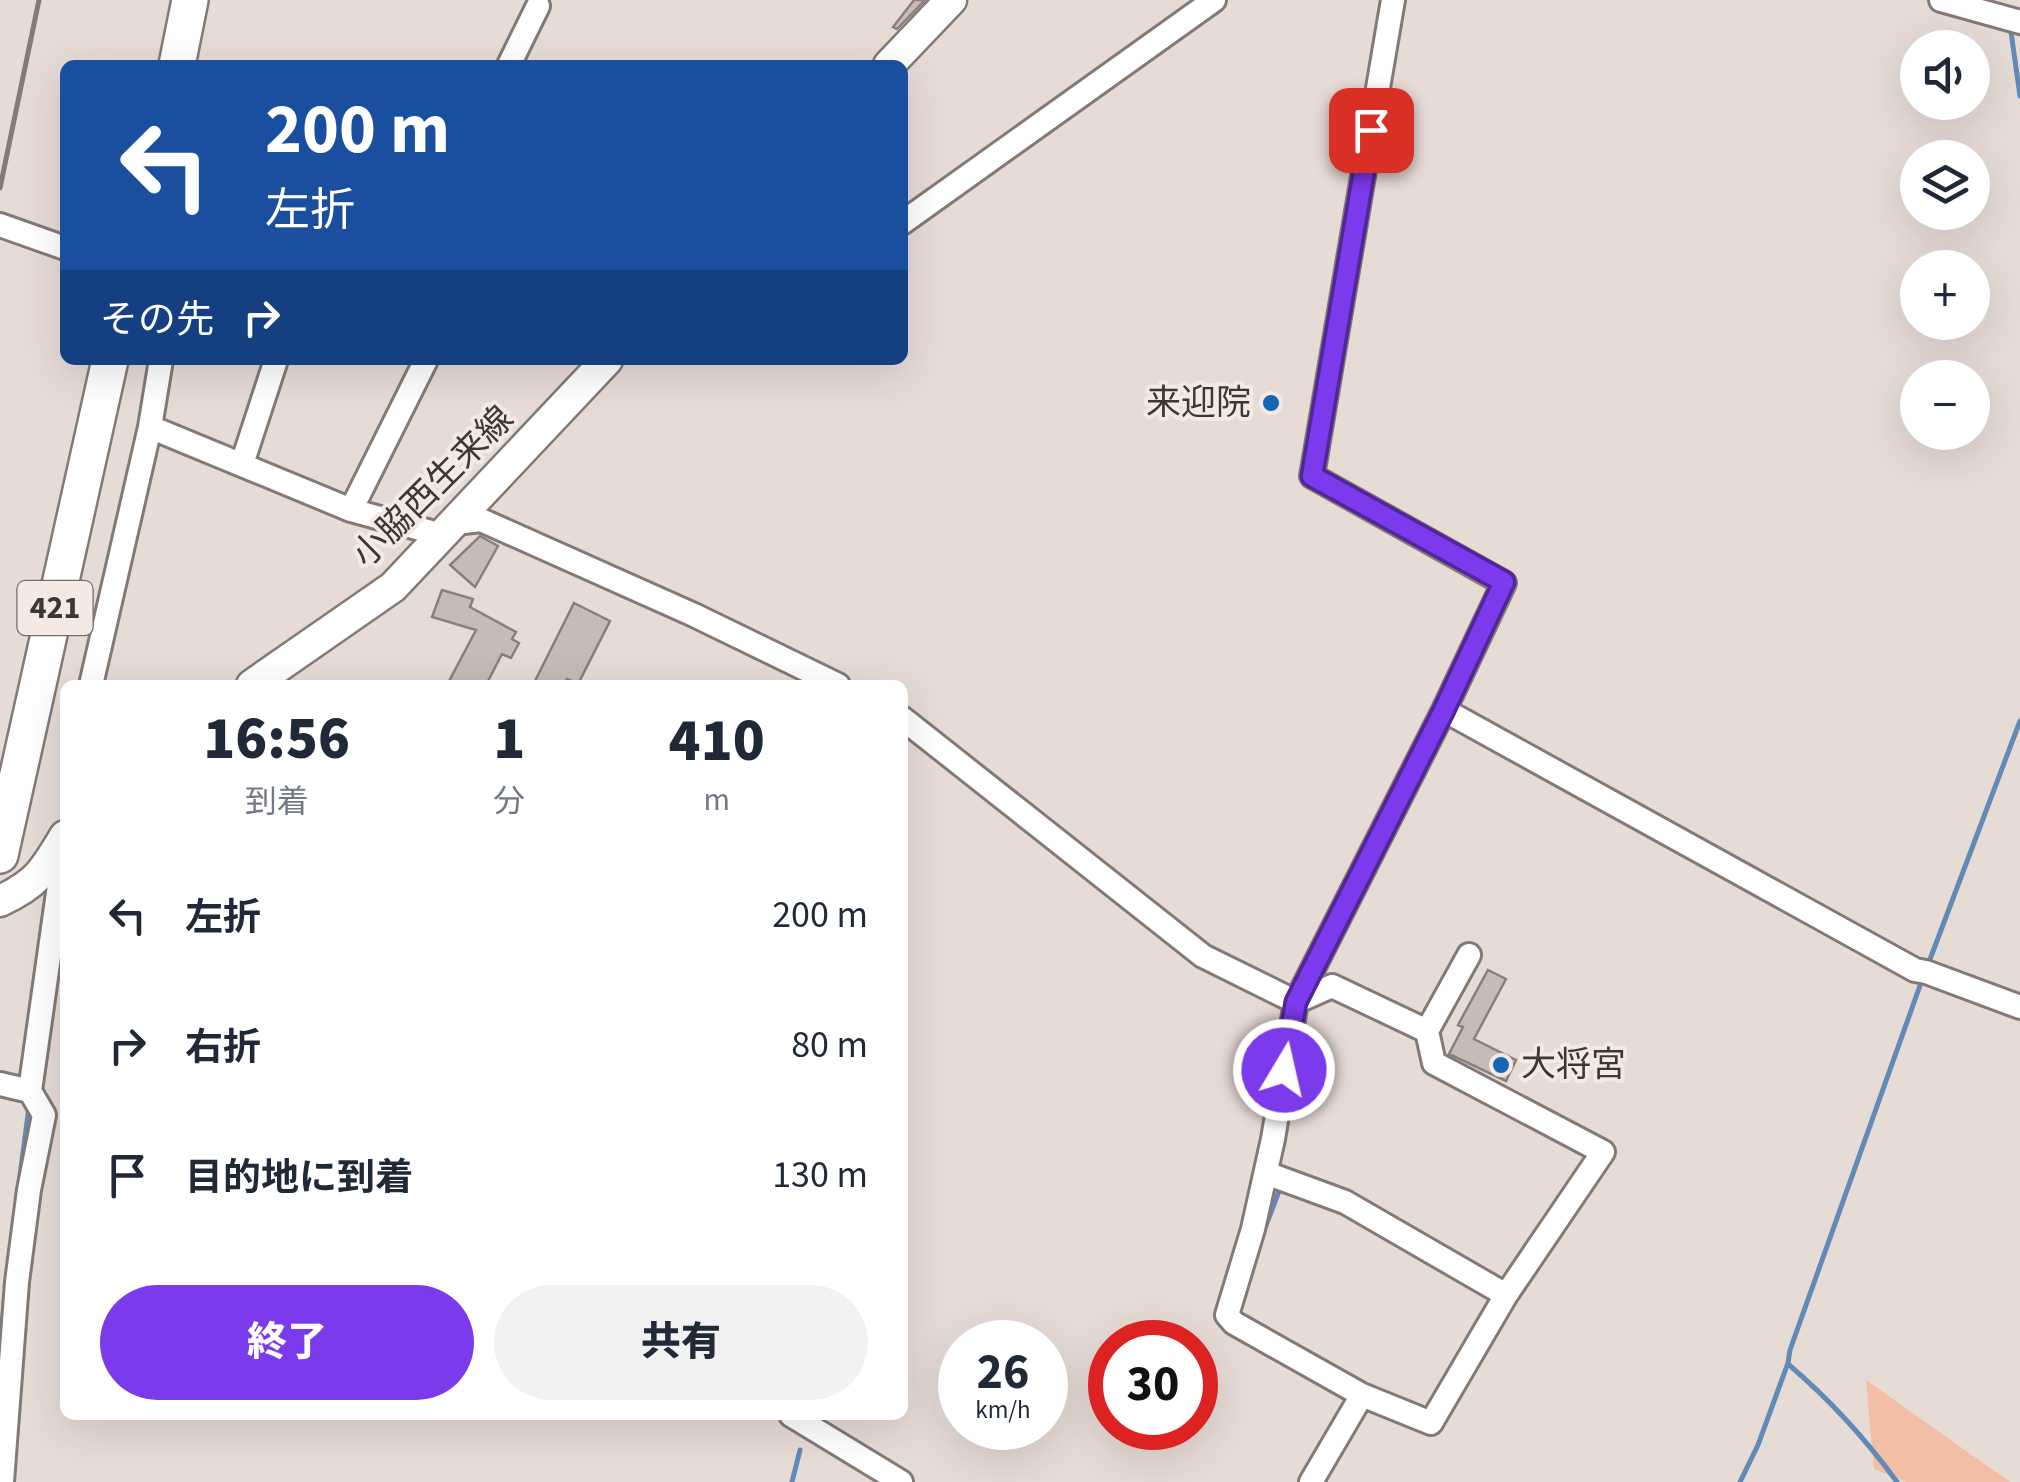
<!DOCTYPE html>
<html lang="ja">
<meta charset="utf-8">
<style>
body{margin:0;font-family:"Source Sans 3","Noto Sans JP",sans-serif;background:#f2f2f3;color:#1f2937;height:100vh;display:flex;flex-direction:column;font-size:38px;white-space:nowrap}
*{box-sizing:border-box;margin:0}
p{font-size:32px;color:#747a83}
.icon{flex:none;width:55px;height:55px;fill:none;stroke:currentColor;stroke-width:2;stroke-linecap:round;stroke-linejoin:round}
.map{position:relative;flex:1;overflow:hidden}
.drawer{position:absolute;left:60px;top:680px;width:848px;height:740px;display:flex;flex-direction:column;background:#fff;border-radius:15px;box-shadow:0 10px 40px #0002}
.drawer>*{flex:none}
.guide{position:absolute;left:60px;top:60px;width:848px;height:305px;border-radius:15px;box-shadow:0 10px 40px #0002;background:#1a4fa0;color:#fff;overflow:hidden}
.tools{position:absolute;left:1900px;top:30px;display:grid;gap:20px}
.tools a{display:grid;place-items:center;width:90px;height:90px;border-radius:50%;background:#fff;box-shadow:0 10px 40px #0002;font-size:50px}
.speed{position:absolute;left:938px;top:1320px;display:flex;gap:20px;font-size:50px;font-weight:700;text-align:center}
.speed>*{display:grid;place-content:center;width:130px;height:130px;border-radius:50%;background:#fff;box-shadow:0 10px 40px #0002;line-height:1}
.speed small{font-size:25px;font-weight:400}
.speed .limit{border:15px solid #d22;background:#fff;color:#111}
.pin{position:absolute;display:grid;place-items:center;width:85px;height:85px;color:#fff;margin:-42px;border-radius:20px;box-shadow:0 5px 15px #0006}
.me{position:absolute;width:110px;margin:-55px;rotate:9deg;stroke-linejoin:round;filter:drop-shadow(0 0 8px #0008)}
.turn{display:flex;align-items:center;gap:35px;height:210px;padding:0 40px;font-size:45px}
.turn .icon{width:130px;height:130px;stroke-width:2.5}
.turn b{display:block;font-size:70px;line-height:85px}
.then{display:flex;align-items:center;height:95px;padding:0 40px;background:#0003;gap:20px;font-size:38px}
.eta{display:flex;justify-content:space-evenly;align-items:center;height:170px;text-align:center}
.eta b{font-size:60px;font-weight:800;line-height:70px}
.button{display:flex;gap:20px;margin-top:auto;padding:20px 40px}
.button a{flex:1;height:115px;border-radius:60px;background:#7c3aed;color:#fff;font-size:40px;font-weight:800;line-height:115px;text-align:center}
.button a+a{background:#f2f2f3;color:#1f2937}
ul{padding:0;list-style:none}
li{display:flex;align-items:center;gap:30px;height:130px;padding:0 40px}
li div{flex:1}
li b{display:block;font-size:38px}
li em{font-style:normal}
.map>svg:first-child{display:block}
</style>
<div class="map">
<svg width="2020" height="1482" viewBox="0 0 2020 1482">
<rect width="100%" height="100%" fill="#e7dbd6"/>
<path fill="#f2bea5" d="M1866 1380 2010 1482H1907L1874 1469Z"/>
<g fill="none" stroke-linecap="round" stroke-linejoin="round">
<path stroke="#628ab7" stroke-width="5" d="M2010 25 2020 96
M1929 962 2020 721
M1262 1236 1279 1191
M9 1259 29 1107
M0 1347 5 1295
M1788 1364C1829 1399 1865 1438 1897 1482
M792 1482 800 1450
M1740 1482 1758 1445 1788 1363 1790 1350 1922 980"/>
</g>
<path fill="#c6bbb6" stroke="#8a807b" stroke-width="2.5" d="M914 0H925L897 29 893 27Z
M480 536 498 546 475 587 450 565Z
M442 590 473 599 470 607 516 632 512 639 519 643 511 658 502 654 486 685H447L476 630 432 617Z
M574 603 610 621 578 684 567 679 564 685H533Z
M1488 970 1506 979 1474 1039 1516 1060 1506 1081 1449 1054 1463 1027 1458 1025Z"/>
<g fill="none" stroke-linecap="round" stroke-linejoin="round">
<defs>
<path id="minor" d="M1941 0 2020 22
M509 65 538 6
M902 223 1214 0
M0 225 65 248
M150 427 351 510 442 535
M242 464 276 360
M351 510 426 360
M455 523 481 520 694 615 838 685
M91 685 150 427 161 360
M1444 710 1915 970 1926 972 2020 1007
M902 718 1203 956 1296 1002 1332 986 1427 1031 1434 1063 1603 1152 1506 1295 1431 1423 1362 1395 1234 1323 1227 1315 1253 1229 1273 1139 1296 1002 1444 710 1504 583 1312 476 1393 0
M1427 1031 1469 955
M0 1084 30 1091
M1266 1173 1345 1202 1506 1295
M791 1415 901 1482
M2 1482 17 1282 29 1190 44 1115 30 1091 65 843
M1311 1482 1362 1395"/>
<path id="major" d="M889 65 951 0
M252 685 393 587 607 360
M0 901C38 883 44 871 65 836"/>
<path id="highway" d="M177 65 190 0
M0 855 110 360"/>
</defs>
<use href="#minor" stroke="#847a75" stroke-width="28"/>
<use href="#major" stroke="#847a75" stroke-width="35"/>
<use href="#highway" stroke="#847a75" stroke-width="40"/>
<use href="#minor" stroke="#fff" stroke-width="22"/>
<use href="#major" stroke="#fff" stroke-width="30"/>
<use href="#highway" stroke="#fff" stroke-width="35"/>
<path stroke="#837b77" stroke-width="5" d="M0 188 39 0"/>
</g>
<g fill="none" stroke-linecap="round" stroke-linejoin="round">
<defs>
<path id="route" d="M1284 1070 1296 1002 1444 710 1504 582 1312 476 1371 130"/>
</defs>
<use href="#route" stroke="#51269a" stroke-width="25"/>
<use href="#route" stroke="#7c3aed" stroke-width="18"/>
</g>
<g fill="#1566b5" stroke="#f4e9e3" stroke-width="4">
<circle cx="1271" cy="403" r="10"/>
<circle cx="1501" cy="1065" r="10"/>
</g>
<g text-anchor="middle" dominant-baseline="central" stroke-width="8" stroke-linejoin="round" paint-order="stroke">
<rect fill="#f4e9e3" stroke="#736d69" stroke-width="2.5" x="17.5" y="581" width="75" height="54" rx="8"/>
<g font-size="32" font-weight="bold" fill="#3c3835">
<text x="55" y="608">421</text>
</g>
<g font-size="35" fill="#3c3835" stroke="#f4e9e3" text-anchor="end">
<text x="1251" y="403">来迎院</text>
<text x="1521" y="1065" text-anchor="start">大将宮</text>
</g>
<g font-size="35" fill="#3c3835" stroke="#f4e9e3">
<text transform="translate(433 487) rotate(-45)">小脇西生来線</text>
</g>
</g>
</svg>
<div class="tools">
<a><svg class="icon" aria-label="sound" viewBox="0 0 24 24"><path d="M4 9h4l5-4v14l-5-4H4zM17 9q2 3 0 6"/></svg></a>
<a><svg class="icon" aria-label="layers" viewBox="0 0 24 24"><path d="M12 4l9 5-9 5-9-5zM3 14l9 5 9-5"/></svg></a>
<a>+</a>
<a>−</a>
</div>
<div class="speed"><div>26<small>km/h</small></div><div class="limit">30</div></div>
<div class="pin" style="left:1371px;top:130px;background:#d93025"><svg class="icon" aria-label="arrive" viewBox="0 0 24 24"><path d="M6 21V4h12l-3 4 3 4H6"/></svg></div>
<svg class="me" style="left:1284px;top:1070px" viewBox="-20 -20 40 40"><circle r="17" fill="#7c3aed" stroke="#fff" stroke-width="3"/><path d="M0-11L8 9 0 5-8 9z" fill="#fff"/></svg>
<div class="guide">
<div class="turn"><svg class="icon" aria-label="left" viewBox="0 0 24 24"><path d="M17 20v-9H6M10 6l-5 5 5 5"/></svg><div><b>200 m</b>左折</div></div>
<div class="then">その先<svg class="icon" aria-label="right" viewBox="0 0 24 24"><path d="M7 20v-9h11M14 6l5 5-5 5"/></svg></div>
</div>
<section class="drawer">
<div class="eta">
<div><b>16:56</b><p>到着</p></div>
<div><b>1</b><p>分</p></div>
<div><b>410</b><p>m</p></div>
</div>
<ul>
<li><svg class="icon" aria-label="left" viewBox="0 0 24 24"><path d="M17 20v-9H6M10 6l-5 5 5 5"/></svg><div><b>左折</b></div><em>200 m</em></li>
<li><svg class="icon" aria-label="right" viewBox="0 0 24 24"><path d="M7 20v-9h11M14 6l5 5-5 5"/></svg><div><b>右折</b></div><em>80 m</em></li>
<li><svg class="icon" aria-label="arrive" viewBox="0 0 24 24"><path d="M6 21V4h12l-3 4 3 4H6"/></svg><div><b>目的地に到着</b></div><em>130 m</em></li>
</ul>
<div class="button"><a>終了</a><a>共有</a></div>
</section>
</div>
